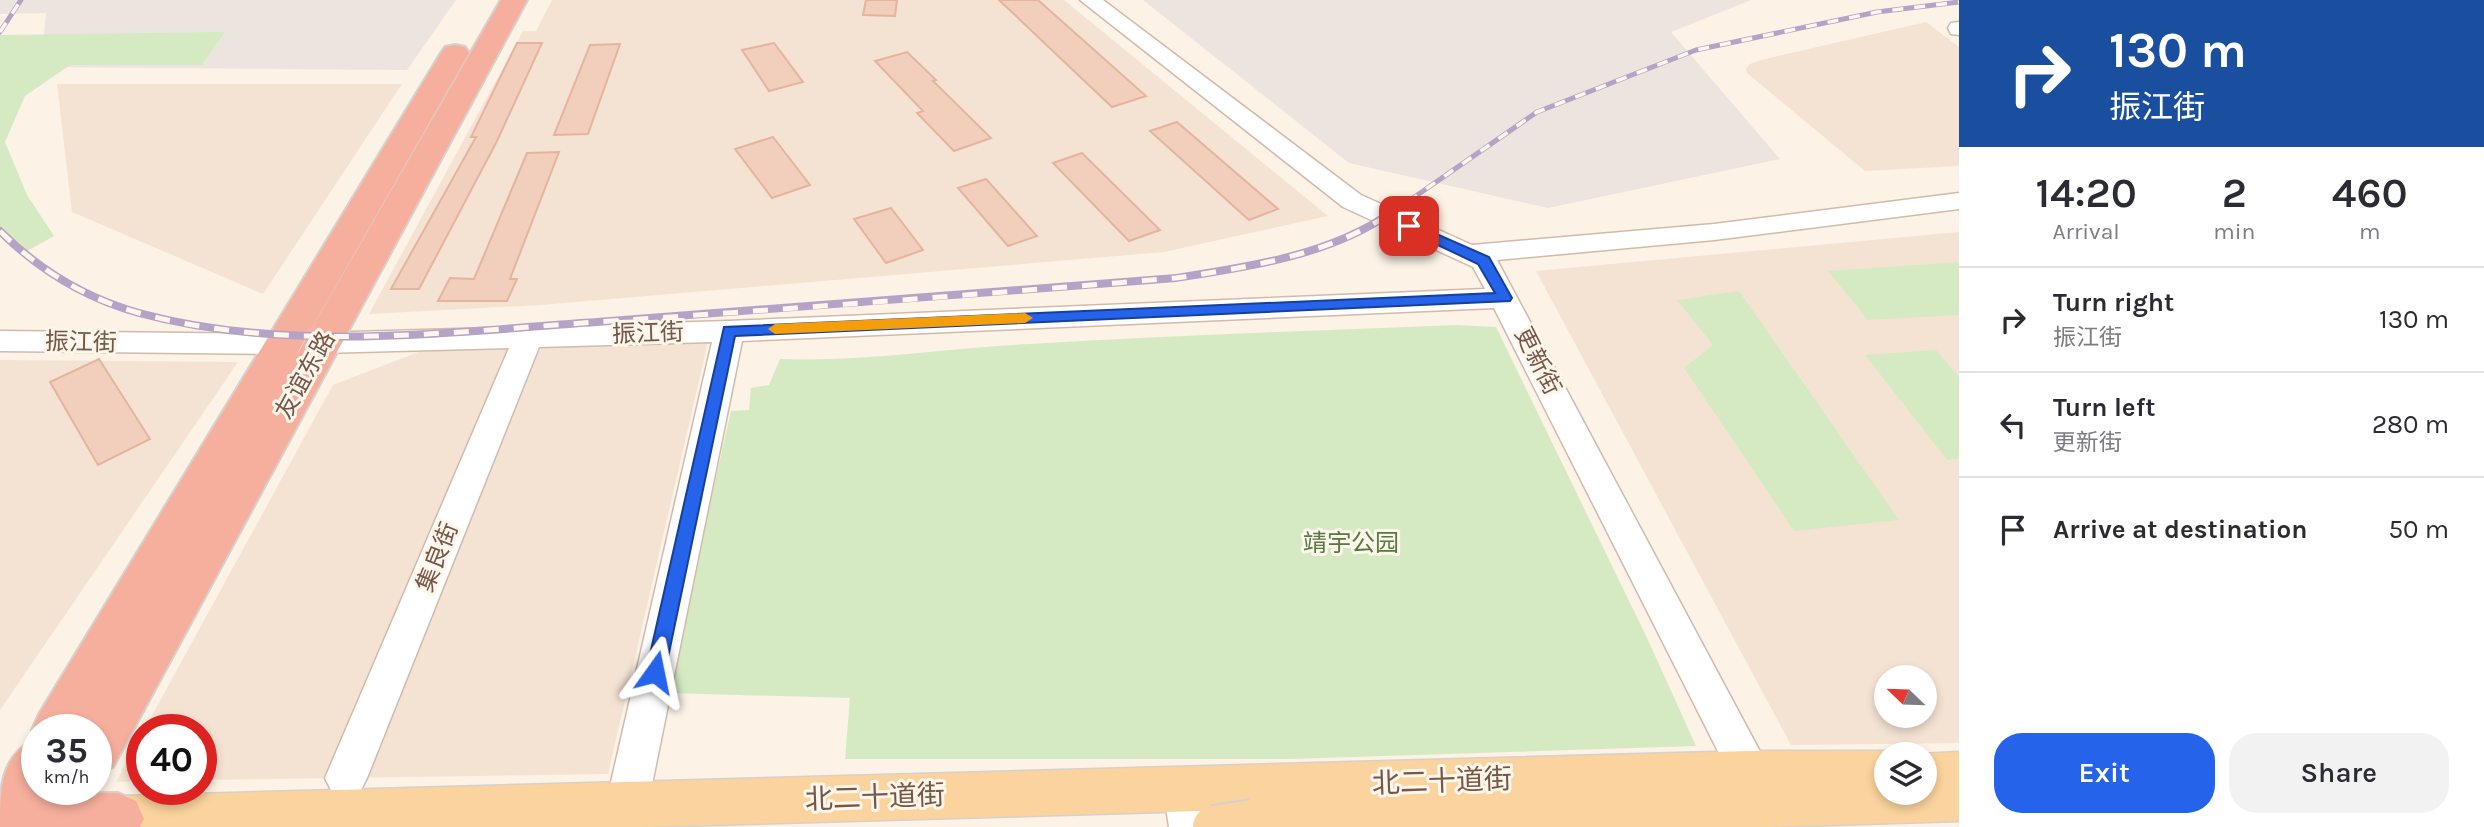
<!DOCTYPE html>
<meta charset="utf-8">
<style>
body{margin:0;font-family:Karla,"Noto Sans SC",sans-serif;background:#f2f2f3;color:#2b2b33;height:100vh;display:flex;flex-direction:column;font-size:26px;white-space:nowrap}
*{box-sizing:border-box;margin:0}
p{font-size:23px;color:#7c7c81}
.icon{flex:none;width:38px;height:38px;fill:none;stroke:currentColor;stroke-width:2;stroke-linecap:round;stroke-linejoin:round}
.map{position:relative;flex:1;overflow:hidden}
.drawer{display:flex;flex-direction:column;background:#fff;width:525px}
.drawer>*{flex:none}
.hud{background:#1a4fa0;color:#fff;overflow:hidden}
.needle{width:46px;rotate:293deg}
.tools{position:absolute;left:1874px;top:665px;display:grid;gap:14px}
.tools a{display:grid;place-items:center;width:63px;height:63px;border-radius:50%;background:#fff;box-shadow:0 4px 10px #0003;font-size:35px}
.speed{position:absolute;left:21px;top:714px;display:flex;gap:14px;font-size:35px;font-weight:700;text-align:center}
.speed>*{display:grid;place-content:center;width:91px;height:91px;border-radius:50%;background:#fff;box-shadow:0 4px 10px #0003;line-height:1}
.speed small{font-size:18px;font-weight:400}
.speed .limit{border:10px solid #d22;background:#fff;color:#111}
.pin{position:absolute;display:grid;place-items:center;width:60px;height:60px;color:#fff;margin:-30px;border-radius:14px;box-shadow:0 4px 10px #0006}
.me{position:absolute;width:77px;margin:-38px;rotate:12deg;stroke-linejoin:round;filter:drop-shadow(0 0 5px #0008)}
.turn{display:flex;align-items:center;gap:24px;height:147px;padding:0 35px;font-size:32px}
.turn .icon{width:91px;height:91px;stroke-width:2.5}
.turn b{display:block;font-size:49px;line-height:60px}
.eta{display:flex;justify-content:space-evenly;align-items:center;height:119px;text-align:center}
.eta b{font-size:42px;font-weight:600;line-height:49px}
.primary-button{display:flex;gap:14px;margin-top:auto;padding:14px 35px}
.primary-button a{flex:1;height:80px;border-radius:28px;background:#2563eb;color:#fff;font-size:28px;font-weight:600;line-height:80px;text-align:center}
.primary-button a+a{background:#f2f2f3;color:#2b2b33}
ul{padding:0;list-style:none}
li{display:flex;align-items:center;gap:21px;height:105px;padding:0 35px;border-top:2px solid #e1e1e2}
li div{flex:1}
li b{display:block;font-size:26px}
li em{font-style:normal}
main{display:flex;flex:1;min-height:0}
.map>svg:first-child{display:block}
</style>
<main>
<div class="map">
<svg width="1959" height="827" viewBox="0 0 1959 827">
<rect width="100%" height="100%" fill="#fcf2e5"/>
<path fill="#f4e3d3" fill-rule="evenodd" d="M552 0H1064L1328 216 1164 252 541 305 369 314 523 31H536Z
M1926 22 1959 47V166L1865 171 1747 73 1746 68 1750 64 1761 60Z
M57 84H402L263 294 72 212Z
M1959 232V743L1791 745 1536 271ZM1886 677H1925V716H1886Z
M708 342 608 774 201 780V730H144L333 385 421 351Z
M0 360 238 362 0 710Z
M142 735V781L116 782Z"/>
<path fill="#ece4df" d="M0 0H456L407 70 41 67 46 13 0 14Z
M1143 0H1751L1671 32 1780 159 1548 208 1349 163Z"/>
<path fill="#d5eac3" d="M225 32 202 65H70L25 96 5 142 27 195 54 236 27 251 0 229V35Z
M1959 262V315L1868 320 1828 271Z
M1739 291 1899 520 1794 531 1684 368 1713 345 1677 300Z
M1456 325 1496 327 1648 640 1696 746 1290 759H845L850 698 667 693 731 411 749 410 751 388 769 385 780 359C863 362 946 348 1030 344 1171 335 1314 331 1456 325Z
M1936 350 1959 377V458L1947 460 1865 355Z"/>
<path fill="#f1cfbc" stroke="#e4b49d" stroke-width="2" d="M866 0H897L895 16 863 15Z
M999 0H1038L1146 96 1112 107Z
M517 43H542L497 141 419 289H391L476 137H471Z
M774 43 803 82 769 91 742 50Z
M620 44 588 134 554 135 590 45Z
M907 52 936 80 933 81 991 138 954 151 917 113 923 111 875 61Z
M1177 122 1278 209 1249 220 1150 131Z
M773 137 810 185 772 198 735 149Z
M559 152 510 279H517L507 301H438L450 278 474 279 527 153Z
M1082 153 1160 230 1129 241 1053 163Z
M986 179 1037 236 1008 246 958 188Z
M891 208 923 250 886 263 854 219Z
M99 359 150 439 98 465 50 382Z"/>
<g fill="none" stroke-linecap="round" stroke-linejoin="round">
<defs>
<path id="secondary" d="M1080 0H1103L1361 195 1472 245 1714 224 1959 193V209L1714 240 1497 260 1764 759 1770 773 1764 787 1750 793 1736 787 1494 308 742 341 648 804 642 818 627 824 612 818 606 804 712 342 539 347 367 778 360 792 346 798 332 792 325 778 509 348 283 354 0 351V331L283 334 729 321 1485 289 1473 267 1343 207Z
M1959 22V35L1951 34 1948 28 1951 23Z
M1184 768 1199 774 1205 788 1211 827H1169L1163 788 1169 774Z"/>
<path id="primary" d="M1750 751H1886L1894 754H1886V793H1925V754H1920L1959 752V821L1768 827H1232L1230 821 1234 810 642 827H98L95 819 101 803 118 796Z"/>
<path id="highway" d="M501 0H527L113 767 96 773V730H37V789H49L46 794 118 793 136 801 144 819 140 827H0C0 790 0 755 36 739L32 730 39 714 441 53 445 47 455 45 465 47 469 53 251 434Z"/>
</defs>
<use href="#secondary" stroke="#d2baab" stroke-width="3"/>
<use href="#primary" stroke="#d8d0cc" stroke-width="3"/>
<use href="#highway" stroke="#d8d0cc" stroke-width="4"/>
<use href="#secondary" fill="#fff" fill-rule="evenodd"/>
<use href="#primary" fill="#fad39e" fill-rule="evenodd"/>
<use href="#highway" fill="#f6af9c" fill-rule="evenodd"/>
<defs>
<path id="rail-far1" d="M0 32 21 0
M1390 214 1537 112 1696 50 1877 12 1959 2"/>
<path id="rail" d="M0 231C39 270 85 298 139 313 286 353 447 332 597 322 790 309 983 294 1176 278 1249 267 1331 255 1392 212"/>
</defs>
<use href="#rail-far1" stroke="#b4a3c6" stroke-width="5"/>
<use href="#rail" stroke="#b4a3c6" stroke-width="8"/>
<use href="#rail-far1" stroke="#fff6eb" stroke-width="3.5" stroke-dasharray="11" stroke-linecap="butt"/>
<use href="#rail" stroke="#fff6eb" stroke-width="5" stroke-dasharray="15" stroke-linecap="butt"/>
<defs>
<path id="primary-bridge" d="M1214 827 1253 821"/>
</defs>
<use href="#primary-bridge" stroke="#d8d0cc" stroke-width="46" stroke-linecap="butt"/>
<use href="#primary-bridge" stroke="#fad39e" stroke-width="42"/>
</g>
<path fill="#2563eb" stroke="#184099" stroke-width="2" d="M1409 222 1489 257 1512 298 1510 301 735 336 665 672 662 679 655 681 648 679 646 672 724 327 1495 293 1478 264 1404 229V223Z"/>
<path fill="#f59e0b" d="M1025 313 1033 318 1025 323 775 334 768 329 775 324Z"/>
<g text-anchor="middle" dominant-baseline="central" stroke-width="6" stroke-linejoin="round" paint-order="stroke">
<g font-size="24" fill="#75574a" stroke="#fff6eb">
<text transform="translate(648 333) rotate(-2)">振江街</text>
<text transform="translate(81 342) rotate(1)">振江街</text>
<text transform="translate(1538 361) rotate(63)">更新街</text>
<text transform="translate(305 375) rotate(-61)">友谊东路</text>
<text transform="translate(437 557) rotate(-68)">集良街</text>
</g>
<g font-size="24" fill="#557a42" stroke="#fff6eb">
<text x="1351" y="543">靖宇公园</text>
</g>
<g font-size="28" fill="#75574a" stroke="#fff6eb">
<text transform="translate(1442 781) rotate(-2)">北二十道街</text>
<text transform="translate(875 797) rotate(-2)">北二十道街</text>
</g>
</g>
</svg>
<div class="tools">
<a><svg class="needle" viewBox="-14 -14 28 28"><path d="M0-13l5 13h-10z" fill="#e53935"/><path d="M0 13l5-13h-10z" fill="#7c7c81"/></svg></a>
<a><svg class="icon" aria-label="layers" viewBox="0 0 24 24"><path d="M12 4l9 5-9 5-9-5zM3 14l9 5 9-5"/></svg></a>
</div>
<div class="speed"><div>35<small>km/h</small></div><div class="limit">40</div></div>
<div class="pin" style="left:1409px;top:226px;background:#d93025"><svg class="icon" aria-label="arrive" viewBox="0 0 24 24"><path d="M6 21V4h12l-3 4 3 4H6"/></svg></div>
<svg class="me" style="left:655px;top:672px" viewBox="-20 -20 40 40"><path d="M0-17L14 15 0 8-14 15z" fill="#2563eb" stroke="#fff" stroke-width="4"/></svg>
</div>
<section class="drawer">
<div class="hud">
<div class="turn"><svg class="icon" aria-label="right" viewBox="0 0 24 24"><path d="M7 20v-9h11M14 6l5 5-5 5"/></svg><div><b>130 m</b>振江街</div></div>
</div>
<div class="eta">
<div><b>14:20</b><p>Arrival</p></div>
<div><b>2</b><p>min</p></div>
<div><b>460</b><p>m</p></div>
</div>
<ul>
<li><svg class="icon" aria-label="right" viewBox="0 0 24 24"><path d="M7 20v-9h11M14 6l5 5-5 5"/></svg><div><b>Turn right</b><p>振江街</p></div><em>130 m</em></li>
<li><svg class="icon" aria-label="left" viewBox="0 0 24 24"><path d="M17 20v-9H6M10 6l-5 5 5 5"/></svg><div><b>Turn left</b><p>更新街</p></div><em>280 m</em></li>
<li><svg class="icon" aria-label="arrive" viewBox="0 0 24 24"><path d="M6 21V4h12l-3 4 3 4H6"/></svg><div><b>Arrive at destination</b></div><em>50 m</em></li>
</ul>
<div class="primary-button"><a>Exit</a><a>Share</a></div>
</section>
</main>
